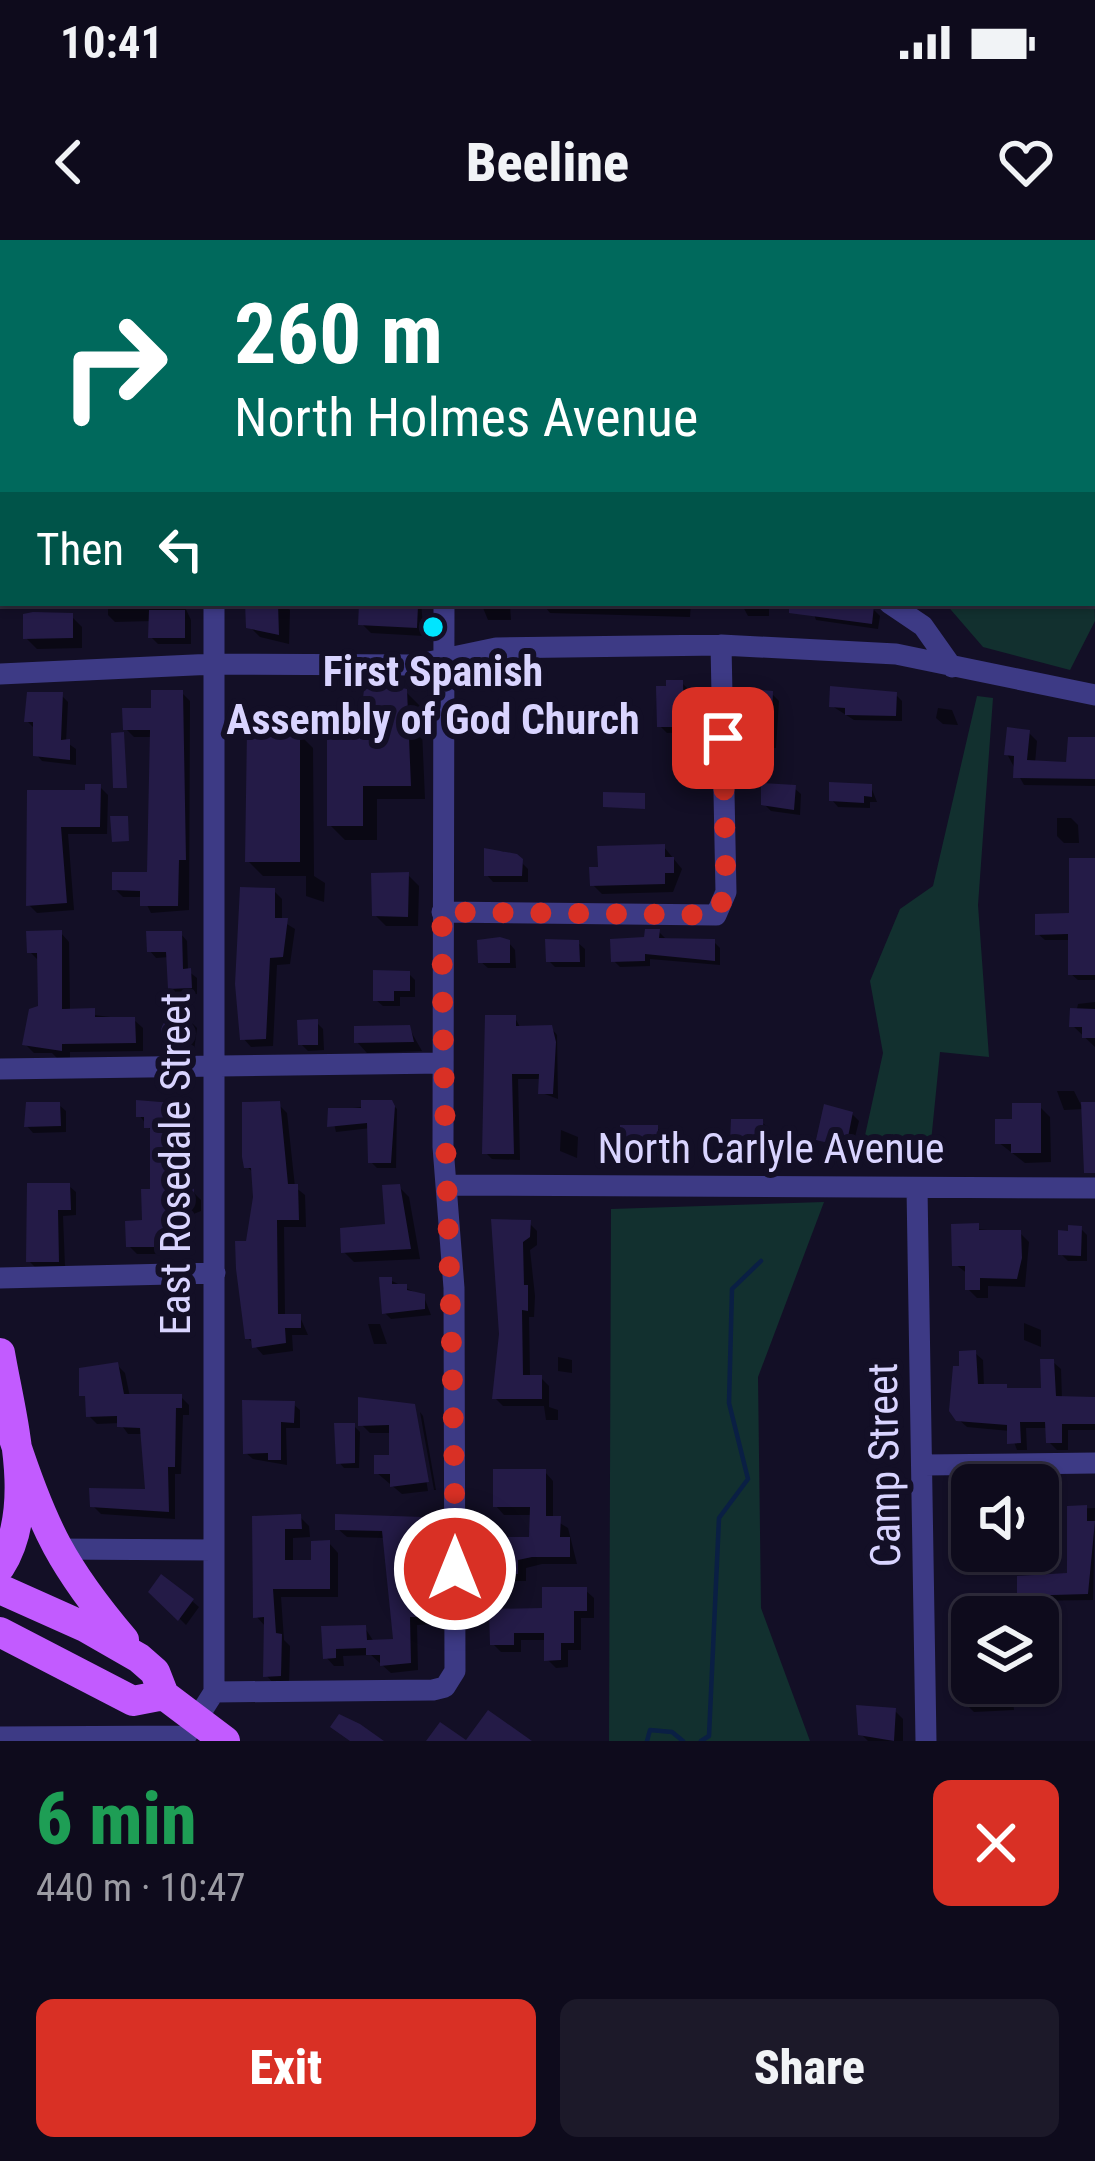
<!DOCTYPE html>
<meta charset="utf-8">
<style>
body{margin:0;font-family:"Roboto Condensed",sans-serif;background:#1c1929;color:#f1f3f6;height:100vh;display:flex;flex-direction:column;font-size:45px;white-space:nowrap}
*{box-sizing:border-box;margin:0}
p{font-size:39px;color:#9b9ba3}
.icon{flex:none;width:66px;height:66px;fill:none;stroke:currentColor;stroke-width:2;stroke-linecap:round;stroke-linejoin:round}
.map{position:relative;height:1501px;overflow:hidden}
.drawer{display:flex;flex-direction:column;background:#0e0b1c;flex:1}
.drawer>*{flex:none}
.hud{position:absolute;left:0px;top:0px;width:1095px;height:366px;box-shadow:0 3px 9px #0004,0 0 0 3px #2e2b3b;background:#00695c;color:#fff;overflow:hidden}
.fabs{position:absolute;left:951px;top:1224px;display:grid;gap:24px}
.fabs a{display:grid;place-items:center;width:108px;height:108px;border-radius:18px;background:#0e0b1c;box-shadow:0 3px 9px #0004,0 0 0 3px #2e2b3b;font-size:60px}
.pin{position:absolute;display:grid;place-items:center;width:102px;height:102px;color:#fff;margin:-51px;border-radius:24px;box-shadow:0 6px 18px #0006}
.me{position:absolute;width:132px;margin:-66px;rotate:0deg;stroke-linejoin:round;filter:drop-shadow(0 0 9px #0008)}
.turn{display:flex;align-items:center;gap:42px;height:252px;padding:0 36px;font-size:54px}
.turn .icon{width:156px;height:156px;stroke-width:2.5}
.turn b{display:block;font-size:84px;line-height:102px}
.then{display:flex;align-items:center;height:114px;padding:0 36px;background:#0003;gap:24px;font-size:45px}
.round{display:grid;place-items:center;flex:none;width:126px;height:126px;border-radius:18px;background:#1c1929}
.overview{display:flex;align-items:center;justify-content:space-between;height:204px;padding:0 36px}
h1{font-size:72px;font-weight:800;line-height:90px;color:#1e9e55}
.cta{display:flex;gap:24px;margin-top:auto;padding:24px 36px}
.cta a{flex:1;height:138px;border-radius:18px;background:#d93025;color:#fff;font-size:48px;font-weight:800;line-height:138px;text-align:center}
.cta a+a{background:#1c1929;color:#f1f3f6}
.status{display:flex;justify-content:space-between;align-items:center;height:84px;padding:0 60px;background:#0e0b1c;direction:ltr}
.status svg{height:33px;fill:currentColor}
header{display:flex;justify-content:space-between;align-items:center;height:156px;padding:0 36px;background:#0e0b1c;font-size:54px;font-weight:800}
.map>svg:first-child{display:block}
</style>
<div class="status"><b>10:41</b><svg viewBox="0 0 49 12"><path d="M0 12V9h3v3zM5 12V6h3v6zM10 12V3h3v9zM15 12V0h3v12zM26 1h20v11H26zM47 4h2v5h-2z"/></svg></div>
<header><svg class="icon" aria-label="back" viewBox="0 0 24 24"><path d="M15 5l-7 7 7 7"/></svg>Beeline<svg class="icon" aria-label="heart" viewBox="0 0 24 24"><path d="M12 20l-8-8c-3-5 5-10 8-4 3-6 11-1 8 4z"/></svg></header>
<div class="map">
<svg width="1095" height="1501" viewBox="0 0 1095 1501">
<rect width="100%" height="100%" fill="#130f26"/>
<path fill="#12302f" d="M1092 273 1095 381 1070 430 983 407 945 363H1092Z
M977 456 993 458 978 665 989 817 940 812 929 922 859 923 883 813 870 741 900 669 933 646Z
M824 962 758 1137 761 1368 810 1501H609L611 969Z"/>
<path fill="#0007" d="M99 0H122L125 3H96Z
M127 0H171V3H127Z
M201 0H238V3H204Z
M260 0H338V3Z
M1095 51V82H1094L1092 52Z
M183 363 191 380V404H158L151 397 152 381 115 382 108 375V364Z
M248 363H283L290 370 289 404 260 397 249 386Z
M375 363H421L424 396 371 393 362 384Z
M481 363H691L690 377 550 373 543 364 510 365 511 380H488Z
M741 363H769V376H748Z
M810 363 873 369 880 376 878 389 816 380Z
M71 376 82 387V408L37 409 26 398Z
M682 443 689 450 690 492 667 493 660 486Z
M406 452 421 467 425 559H377V600H345L330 585 362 491Z
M182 453 190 461 189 670 151 673 143 657H123L115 649 150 635 153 497H134L126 489Z
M772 454 779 461 776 508H760L753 502Z
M61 455 68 462 66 502 76 509V525L42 521 36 514V490L27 481Z
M896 455 902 461V481L854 480 832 466Z
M938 468 952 470 958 485 943 484 936 478Z
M298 493 313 508 314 636 325 643 324 662 306 656V636H263L248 621Z
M1029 493 1037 501 1035 523 1069 525 1095 499V546L1024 545 1007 514Z
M678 517H693L700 524V538H684L678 531Z
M100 547 108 555 107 594H68L74 670 37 673 29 665 30 553H88Z
M871 547 877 562H870V568L838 567 832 560Z
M794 548 801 554 800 575 771 571 764 564Z
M1057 578H1071L1078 585 1079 603H1064L1057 596Z
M664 607 682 629 673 652 602 654 593 645Z
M487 611H503L521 622 528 629V642H493L487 635Z
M1095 621V740H1078L1071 734V700H1045L1038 694 1072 676Z
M408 635 419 646 418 686H386L375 675Z
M274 651 282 659V681L295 689 290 724 277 725 273 806 251 807 243 798Z
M659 692 665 698 714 702 720 708V725L650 719V726L620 727 614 721Z
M61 693 69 702 70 772 134 780 143 788V811L70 812V819H58L52 813H34L25 804 41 768 38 720 30 712Z
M181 694 187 701 188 731 197 738V754L177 755 171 748 169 717 156 718 150 711Z
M509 703 515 710 516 728H488L481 722Z
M578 703 585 709V727H555L549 721Z
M409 734 415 740V757H400V766H383L376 760Z
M1095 762V807L1073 786 1078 764Z
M515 778 521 789 551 788 557 795 558 859 542 853V839H518L520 920 492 919 486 913Z
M166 782H191L197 788 194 811 169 801Z
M316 782 323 789 324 810 308 811 301 804Z
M409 788 422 811 367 813 357 802Z
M1057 851H1074L1081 865H1095V919L1084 869 1064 870Z
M391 863 397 869 396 928H377L371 922V888L336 892 331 871Z
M278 864 287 873 295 947 305 955 306 987H284L285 1077H300L308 1095H292L293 1111 263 1115 248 1098 249 1004 256 957 255 934 247 927Z
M59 865 66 871V892L33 893 27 886Z
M1039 866 1050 877 1051 922 1025 923 998 902 1015 882Z
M183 867 191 875 190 949 201 960V971L186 977 184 1014H137L129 1006 145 983 153 953V893L139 875Z
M852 874 859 881 854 901 846 900 843 910 820 899Z
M762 882 769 889V908L740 907 733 900Z
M657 888 663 894V918H630L623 911Z
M561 890 578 897 577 918 560 911Z
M69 946 76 952V975L63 976 65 1027 36 1028 29 1021Z
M399 947 409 957 420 1019 354 1022 344 1012 388 987Z
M494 982 529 983 537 991V1005L530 1010 535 1056 534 1077H529L530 1138H541L549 1146V1167L558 1170V1180H546L544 1166H503L495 1158 502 1094Z
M954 987 1020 993 1029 1002 1025 1047 988 1046V1058H977L968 1049V1034L955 1024Z
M1081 989 1087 995V1021H1068L1061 1014Z
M390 1040 424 1057 431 1075 391 1079 384 1072Z
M1024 1083 1041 1090V1107L1024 1100Z
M368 1084H380L387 1104H374Z
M975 1113 983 1120 984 1148 1044 1151 1053 1122 1061 1129 1062 1159H1095V1190H1068V1210H1057L1049 1202 1048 1188H1026L1027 1210H1017L1010 1191 967 1187 958 1179Z
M558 1117 572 1120V1133L558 1131Z
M117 1125 125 1133 130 1157H181L189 1165V1175H183L181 1234H175V1279L101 1274 93 1266 148 1252 143 1194H128L120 1183 97 1184 89 1176Z
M293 1164 300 1170V1188H286L287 1225 253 1219 246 1213Z
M414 1166 428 1251 402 1254 377 1233 392 1217V1193H370L361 1184Z
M420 1172 423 1176 436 1250H434Z
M354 1186 360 1192 359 1228H344L339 1222Z
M545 1232 553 1241V1279L568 1288 577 1324H542L526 1328V1341H507L499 1333 532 1300 533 1275H504L496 1266Z
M1095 1268 1093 1360 1027 1361 1020 1355 1070 1336V1269Z
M972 1272V1306H969L962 1299V1273Z
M300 1277 309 1286 310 1297 293 1298V1323H314L329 1303 338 1313V1357H281L284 1400 290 1406 289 1445H275L266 1435 265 1386 256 1376 255 1279Z
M422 1280 431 1288V1384L417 1385 418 1430 391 1433 371 1415 343 1416 344 1426H334L326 1417 324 1389 365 1388 374 1402H397L385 1298 347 1297 338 1289Z
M585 1350 594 1358V1378H581V1410H568V1427L556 1428 547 1419V1400H521V1412H501L493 1404Z
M152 1351 192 1361 199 1367 186 1385Z
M962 1391H972V1443H1011L1014 1470 974 1472 967 1465Z
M895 1471 903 1479V1501H868L861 1494Z"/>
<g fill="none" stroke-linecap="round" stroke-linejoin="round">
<path stroke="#0a1f44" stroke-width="4.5" d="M647 1501 650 1490 672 1492 683 1501
M701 1501 709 1496 719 1278 748 1239 729 1163 732 1049 761 1021"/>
</g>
<path fill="#241b47" d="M245 363H278L279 395 246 388Z
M789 363 874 366 872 384 789 373Z
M359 364 418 366 417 388 358 385Z
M149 370H185V398H148Z
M33 372 73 373V398L23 399V374Z
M666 440H683L684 487H657L656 446H666Z
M393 446 407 449 411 546H363V586H327V490L360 488 364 449Z
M830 446 897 452 896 476 845 475V468L829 467Z
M748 449 773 451 771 503H751Z
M151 450H183L186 620H179L178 666H140V651L112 650V632H147L150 490H123L122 468H151Z
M27 452H63L61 500 70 499V520L33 516V482H24Z
M1007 487 1030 490 1027 520 1066 522 1068 497H1095V539L1013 538 1014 516 1004 515Z
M247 490H300V622H245Z
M124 492 127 548H113L111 493Z
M829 542 872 544V557L864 556V563L829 561Z
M761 543 796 545 794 570 761 565Z
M85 544H101L100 587H61L67 663 26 666 27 550H85Z
M603 552 645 553V569L603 567Z
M110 576H128L129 601 112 602Z
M665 604V617H674V633H665V644L590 646 589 627H598L597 606Z
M484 608 517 614 523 619 522 636H484Z
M1069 618H1095V735H1068V694L1035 695V674L1069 673Z
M409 632 408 677 372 676 371 633Z
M240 647 275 648V678H288L283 717 270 718 266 799 240 800 235 744Z
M645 689H660L659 698 715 699V721L645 714V721L611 722 610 699 644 697Z
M62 690V769L95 768V777H135L136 803 62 804V811L22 805 29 769 38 766 37 713H27L26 691Z
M146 691H182L183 729 191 728 192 748 168 749 166 712H147Z
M500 697 510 700V723H478L477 700Z
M545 699 579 700 580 722H546Z
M373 730 410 731V751H394V761H373Z
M1070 768 1095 769V798H1082V787H1069Z
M485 775H516V786L552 785 556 802 553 854H538L539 834H512L514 914H482Z
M161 792a16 16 0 1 1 32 0a16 16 0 1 1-32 0Z
M318 779V805H298L297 780Z
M410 785 414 802 354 803V786Z
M136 860 185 864 183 941 194 949V962L189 970H179L177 1007H126L125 981 142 980 141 949H150V888H144V877H136Z
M361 860H392L395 866 391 923H368L367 883 327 887 328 868H361Z
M280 861 288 944H298L299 980H277L278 1074H301V1088H285L286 1103 252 1108 251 1099H245L236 1029 235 1001H246L253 957 251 928H244L242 917V862Z
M26 862H60L61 886 24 887Z
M1081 862H1095V933H1084Z
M1012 863H1041V913H1011V904H995V879H1012Z
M824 864 853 872 848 897 839 895 837 905 816 900Z
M731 879H763L764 902H730Z
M620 885H658V912H620Z
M27 943H70L71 970H58L59 1022H26Z
M400 944 411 1009 341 1013 340 988 385 984 382 945Z
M491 979 531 980 530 997 523 1002 524 1045H528V1071L522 1070 523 1135H542V1159H492L499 1094Z
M979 983V990H1021L1022 1018 1017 1039 980 1038V1050H965V1026H952L951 984Z
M1068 985 1082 986 1081 1016 1058 1015V990L1068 991Z
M379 1037H392V1044H407V1050L425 1054V1069L382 1074Z
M976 1110 978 1144H1007V1148H1041L1040 1119H1054L1056 1156 1095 1157V1184H1062V1203H1046L1045 1182H1020L1021 1203 1007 1204V1185L956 1181 949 1171 953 1126H959V1111Z
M118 1122 124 1154H182V1168H176L175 1227H168L169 1272 90 1267 89 1248 145 1249 140 1188 117 1187V1176L86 1177 85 1156H79V1128Z
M358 1157 415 1164 429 1242 390 1247V1234H374V1215H389V1185L358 1186Z
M242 1160 295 1161 294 1183 281 1182V1220H268V1213L243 1214Z
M334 1183H355V1223L336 1224Z
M493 1229H546V1276H561L560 1297H570V1317H532L518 1320V1334H496V1297H529L530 1267H493Z
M1087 1265V1281H1095L1088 1354 1017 1356V1336L1067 1333V1266Z
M301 1274 302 1289H285V1320H311V1301L330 1300V1349H273L276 1393 282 1394 281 1436 263 1437 264 1377 253 1378 252 1276Z
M335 1274 423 1277 424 1377H410L411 1423 380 1426V1415H366V1408L336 1409V1418L323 1419 321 1386 366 1385 367 1400 393 1399 382 1291 335 1290Z
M161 1334 194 1359 178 1381 148 1352Z
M542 1347H587V1371H574V1403H561V1420L544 1421V1393H514V1405H490L489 1369 542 1368Z
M964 1443H1007L1008 1465 964 1466Z
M856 1465 896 1468 894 1501 858 1495Z
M488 1470 532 1501H426L440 1482 466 1500Z
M339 1474 360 1484 384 1501H350L330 1487Z"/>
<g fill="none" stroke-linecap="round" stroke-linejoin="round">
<path stroke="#3d3a85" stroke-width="21" d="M45 3V0
M446 3V0
M0 123H3
M1092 149H1095
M889 363 923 386 952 427
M0 434 215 424 415 425 496 408 721 405 896 414 1095 455
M442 672 716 675 726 652 721 405
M0 829 443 823
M446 945 1095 948
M917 948 926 1501
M0 1038 215 1033
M924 1225 1095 1223
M55 1309 214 1310
M214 1452 433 1450 445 1447 455 1431 454 1048 443 907 444 363
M0 1497 186 1496 214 1452V363"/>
<path stroke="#c25bff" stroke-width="30" d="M0 1113C11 1177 38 1268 0 1327
M14 1199C43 1288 63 1328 124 1400
M0 1349 85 1387 139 1418 155 1432 164 1455 225 1501
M0 1392 133 1461 164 1455"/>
</g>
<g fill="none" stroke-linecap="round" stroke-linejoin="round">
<path stroke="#d93025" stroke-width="21" stroke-dasharray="0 37.8" d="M455 1329C455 1109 442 891 442 672L716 675 726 652 723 498"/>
</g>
<circle fill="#00e5ff" stroke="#130f26" stroke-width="4.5" cx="433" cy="387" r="12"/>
<g text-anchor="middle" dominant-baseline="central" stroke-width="12" stroke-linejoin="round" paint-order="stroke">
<g font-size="42" font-weight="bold" fill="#d9d4ff" stroke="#130f26">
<text x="433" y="431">First Spanish<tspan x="433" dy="48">Assembly of God Church</tspan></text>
</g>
<g font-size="42" fill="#d9d4ff" stroke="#130f26">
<text x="771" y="908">North Carlyle Avenue</text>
<text transform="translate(175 924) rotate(-90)">East Rosedale Street</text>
<text transform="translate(884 1225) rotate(-91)">Camp Street</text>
</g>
</g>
</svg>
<div class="fabs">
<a><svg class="icon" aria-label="sound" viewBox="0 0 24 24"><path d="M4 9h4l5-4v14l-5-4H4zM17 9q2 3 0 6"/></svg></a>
<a><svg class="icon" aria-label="layers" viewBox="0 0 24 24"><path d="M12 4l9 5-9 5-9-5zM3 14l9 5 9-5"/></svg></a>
</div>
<div class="pin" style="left:723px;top:498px;background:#d93025"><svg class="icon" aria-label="arrive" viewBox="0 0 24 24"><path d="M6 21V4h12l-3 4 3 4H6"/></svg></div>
<svg class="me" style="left:455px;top:1329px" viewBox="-20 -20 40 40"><circle r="17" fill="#d93025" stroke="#fff" stroke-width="3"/><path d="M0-11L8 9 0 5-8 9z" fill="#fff"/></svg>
<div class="hud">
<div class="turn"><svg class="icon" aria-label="right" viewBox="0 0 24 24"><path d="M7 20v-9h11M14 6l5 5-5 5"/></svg><div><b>260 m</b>North Holmes Avenue</div></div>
<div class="then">Then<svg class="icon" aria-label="left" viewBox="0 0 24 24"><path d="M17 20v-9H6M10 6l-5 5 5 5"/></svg></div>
</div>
</div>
<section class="drawer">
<div class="overview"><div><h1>6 min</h1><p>440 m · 10:47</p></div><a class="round" style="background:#d93025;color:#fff"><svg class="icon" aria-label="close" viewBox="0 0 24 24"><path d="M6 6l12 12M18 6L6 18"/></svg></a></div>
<div class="cta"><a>Exit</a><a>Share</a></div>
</section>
